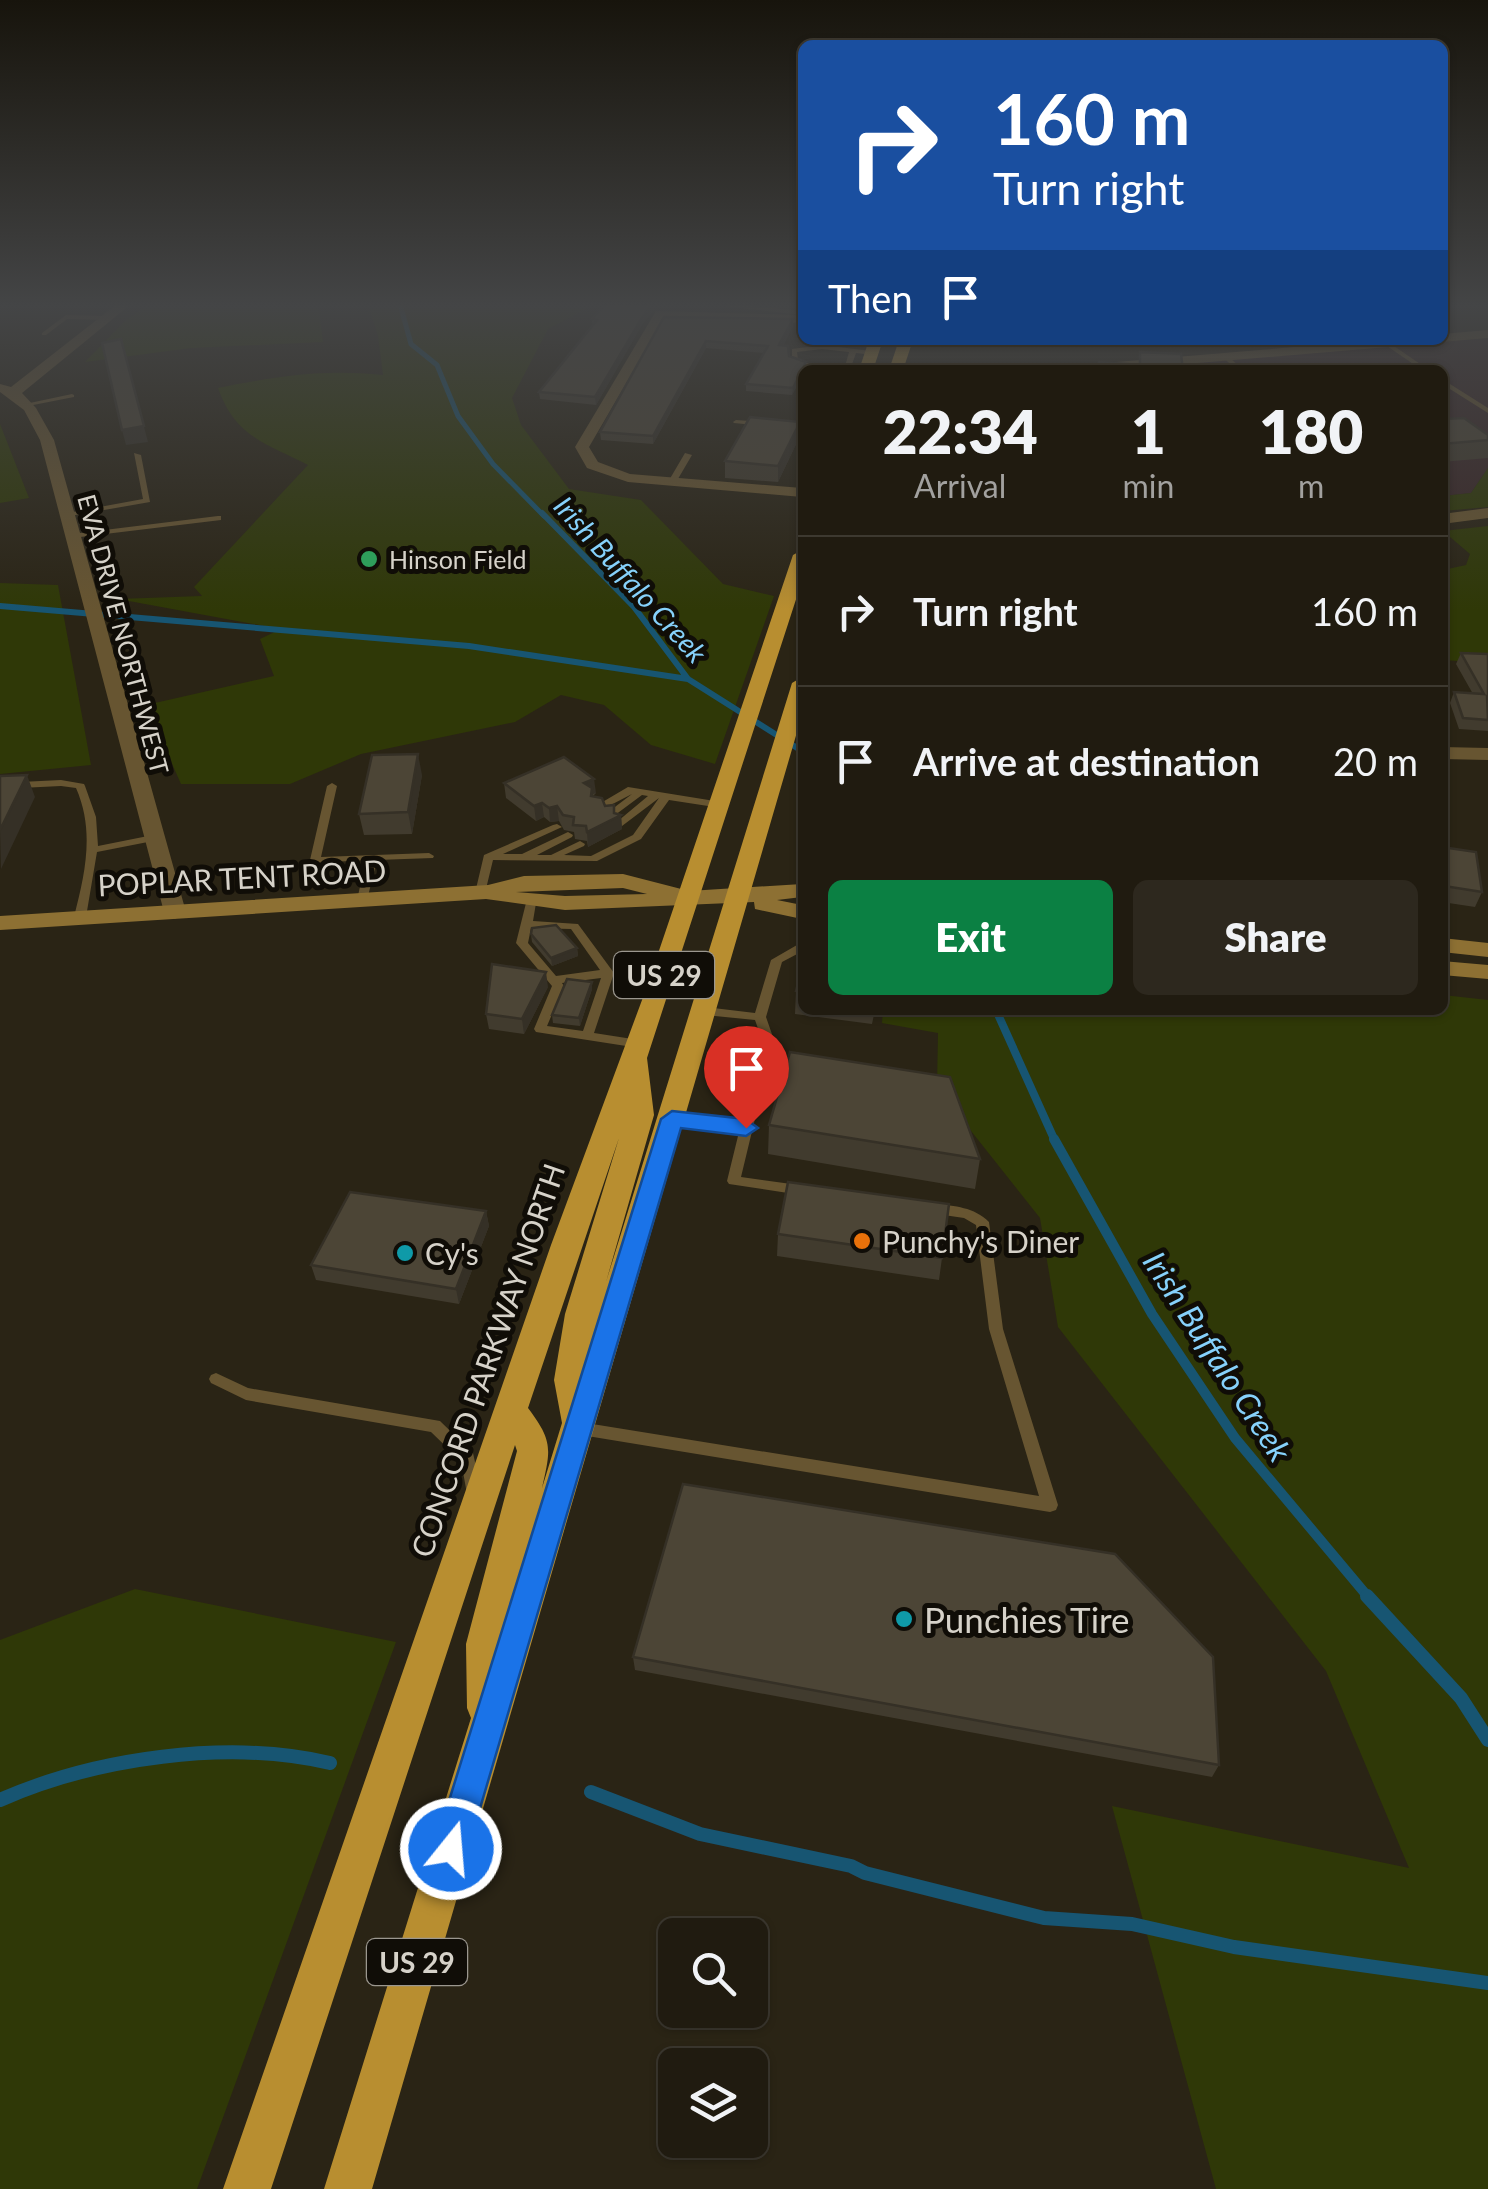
<!DOCTYPE html>
<style>
body{margin:0;font-family:Lato,sans-serif;background:#2d281e;color:#f1f3f6;height:100vh;display:flex;flex-direction:column;font-size:38px;white-space:nowrap}
*{box-sizing:border-box;margin:0}
p{font-size:32px;color:#a2a19f}
.icon{flex:none;width:55px;height:55px;fill:none;stroke:currentColor;stroke-width:2;stroke-linecap:round;stroke-linejoin:round}
.map{position:relative;flex:1;overflow:hidden}
.panel{position:absolute;left:798px;top:365px;width:650px;height:650px;display:flex;flex-direction:column;background:#201b10;border-radius:15px;box-shadow:0 2px 8px #0004,0 0 0 2px #3d3930}
.panel>*{flex:none}
.hud{position:absolute;left:798px;top:40px;width:650px;height:305px;border-radius:15px;box-shadow:0 2px 8px #0004,0 0 0 2px #3d3930;background:#1a4fa0;color:#fff;overflow:hidden}
.controls{position:absolute;left:658px;top:1918px;display:grid;gap:20px}
.controls a{display:grid;place-items:center;width:110px;height:110px;border-radius:15px;background:#201b10;box-shadow:0 2px 8px #0004,0 0 0 2px #3d3930;font-size:50px}
.pin{position:absolute;display:grid;place-items:center;width:85px;height:85px;color:#fff;margin:-102px -42px;border-radius:50% 50% 50% 0;rotate:-45deg;box-shadow:0 0 10px #0007}
.pin .icon{rotate:45deg}
.me{position:absolute;width:110px;margin:-55px;rotate:17deg;stroke-linejoin:round;filter:drop-shadow(0 0 8px #0008)}
.turn{display:flex;align-items:center;gap:35px;height:210px;padding:0 30px;font-size:45px}
.turn .icon{width:130px;height:130px;stroke-width:2.5}
.turn b{display:block;font-size:70px;line-height:85px}
.then{display:flex;align-items:center;height:95px;padding:0 30px;background:#0003;gap:20px;font-size:38px}
.eta{display:flex;justify-content:space-evenly;align-items:center;height:170px;text-align:center}
.eta b{font-size:60px;font-weight:800;line-height:70px}
.cta{display:flex;gap:20px;margin-top:auto;padding:20px 30px}
.cta a{flex:1;height:115px;border-radius:15px;background:#0b8043;color:#fff;font-size:40px;font-weight:800;line-height:115px;text-align:center}
.cta a+a{background:#2d281e;color:#f1f3f6}
ul{padding:0;list-style:none}
li{display:flex;align-items:center;gap:30px;height:150px;padding:0 30px;border-top:2px solid #3d3930}
li div{flex:1}
li b{display:block;font-size:38px}
li em{font-style:normal}
.map>svg:first-child{display:block}
</style>
<div class="map">
<svg width="1488" height="2189" viewBox="0 0 1488 2189">
<rect width="100%" height="100%" fill="#2a2415"/>
<path fill="#392626" d="M1488 338V468L1471 493 1443 496 1442 370H1097Z"/>
<path fill="#2f3807" d="M150 304H318L323 342 191 348 85 362 126 320Z
M368 304H595L548 329 512 398 521 425 569 489 641 500 723 584 774 596 715 764 651 745 604 705 561 695 515 722 361 754 290 784H181L146 705 274 676 260 639 281 629 118 599 202 596 194 587 308 465C266 443 236 438 218 388 278 376 322 369 383 375L378 336Z
M0 424 29 498 0 503Z
M1488 468V507L1443 511V496L1471 493Z
M1488 526V663L1443 660V570L1466 565 1470 554 1443 531Z
M0 583 58 585 91 765 0 774Z
M1443 995 1488 1000V2189H1216L1112 1806 1409 1868 1326 1671 1058 1327 1040 1218 937 1088 938 1033 882 1023 883 1010H1442Z
M135 1589 396 1642 197 2189H0V1640Z"/>
<g fill="none" stroke-linecap="round" stroke-linejoin="round">
<path stroke="#175572" stroke-width="5" d="M400 304 411 344 437 365 458 416 493 464 544 516"/>
<path stroke="#175572" stroke-width="6" d="M542 513 634 607 688 679 802 751
M0 606 469 646 688 679"/>
<path stroke="#175572" stroke-width="8" d="M996 1010 1055 1141"/>
<path stroke="#175572" stroke-width="10" d="M1054 1139 1152 1314 1235 1438 1369 1598"/>
<path stroke="#175572" stroke-width="14" d="M1367 1596 1461 1698 1488 1740
M591 1792 700 1834 851 1866 865 1873 1044 1918 1132 1924 1234 1947 1488 1983
M0 1800C95 1758 228 1739 330 1763"/>
<path fill="#675531" fill-rule="evenodd" d="M706 304H730L802 311V315Z
M66 315 108 316 111 318 108 320 67 319 46 335H42V333Z
M1386 341 1388 342 1429 370H1422L1384 344Z
M822 345 871 351 874 353 871 355 856 353 850 370H844L849 352 822 349 797 352 798 360 828 370H818L792 361V349Z
M1226 355 1228 356 1243 370H1236L1223 357Z
M1442 379 1488 408V413L1442 384Z
M72 394 74 395V397L28 406 25 404Z
M736 420 764 422 767 424 764 426 734 423 733 422Z
M134 453 141 455 150 502 64 517V513H67L143 499Z
M685 453 692 455 675 484H669L668 482Z
M218 516H221V520L72 538 68 536 72 534Z
M61 780 84 784 85 786 96 817 98 846 153 835 158 838 153 841 97 852 86 917 80 920 74 917C85 874 95 831 76 788L61 786 0 789V783Z
M332 783 337 786 321 857 429 853 434 856 433 858 377 860 367 900 362 903 358 902 357 900 366 860 315 863 310 860 327 786Z
M628 787 721 802 726 805 721 808 669 800 641 839 597 861 493 860 485 893 484 895H476L475 893 484 855 553 825 557 824 562 827 503 854H522L568 832 573 835 572 837 537 855H551L580 841 585 844 584 846 564 855 591 856 633 835 659 798 622 826 618 825V821L648 796 642 795 611 818 607 817V813L632 794 603 809 599 810 594 807Z
M531 900 536 903 533 921 578 924 614 973 594 1033 639 1040 645 1044 643 1047 639 1048 536 1032 534 1029 552 986 516 943 526 903ZM531 928 571 929 600 970 556 976 528 943ZM601 978 583 1031 547 1026 564 986 562 983Z
M797 945 801 946V952L782 962 766 1017 774 1040 741 1177 806 1186 808 1190 806 1194 801 1195 729 1184 727 1181 739 1132 672 1124 666 1119 672 1114 741 1123 762 1040 755 1020 705 1015 699 1011 705 1007 755 1013 771 960Z
M935 1204C955 1206 974 1207 989 1222L1003 1329 1058 1505 1056 1510 1050 1512 575 1434 572 1429 575 1424 580 1422 1039 1496 989 1329 976 1225 964 1218 930 1213 928 1209 930 1205Z
M216 1373 248 1388 440 1421 473 1453 481 1489 479 1494 473 1496 467 1494 461 1461 431 1432 246 1400 211 1383 209 1379 211 1375Z"/>
<path fill="#675531" fill-rule="evenodd" d="M117 304H131L22 393 36 408 54 440 186 912 175 919 164 912 40 440 24 410 0 392V384L11 387Z
M656 311 802 315V323L664 318 589 447 598 462 630 474 802 488V497L628 482 587 468 575 447Z
M1488 330V338L1442 342 1437 340H1442V334Z
M1379 340H1430L1424 344 1114 370H1062L1068 366Z
M1488 508V518L1442 524V514Z
M1442 747 1488 748V760L1442 759Z"/>
<path fill="#8d7033" fill-rule="evenodd" d="M623 874 689 891 802 884V897L777 900 802 905V919L755 909 754 902 565 910 486 899 0 930V916L488 885 524 876ZM623 888 647 894 565 896 516 892Z
M1442 938 1488 943V957L1442 952Z
M1442 961 1488 965V979L1442 975Z"/>
<path fill="#b88e30" fill-rule="evenodd" d="M869 340H883L873 370H859Z
M899 340H913L903 370H889Z
M802 550V581L647 1058 654 1115 606 1282 792 683 802 677V715L372 2189H324L471 1718 467 1708 466 1644 517 1451 515 1445 271 2189H223L551 1245 645 992 793 555ZM619 1138 565 1314 554 1380 562 1423 542 1488C551 1449 553 1441 528 1408Z"/>
</g>
<path fill="#413b2e" d="M605 304H657V307L643 323 596 405 540 399 539 392 592 325V319Z
M769 304H802V308Z
M664 317 793 326 783 346 789 356 805 370 792 395 746 391V384L764 353 706 348 653 444 601 440 600 432Z
M1442 419 1488 435V458L1442 462Z
M799 438 778 482 725 478V461Z
M1461 653 1488 654V731L1459 729 1450 703 1454 692 1473 694 1456 664Z
M422 775 412 834 364 835 359 814Z
M504 783 596 793 593 796 614 813 621 815 622 829 588 847 587 841 575 839 574 832 564 830 559 821 550 822 544 817 536 821 506 798Z
M1442 847 1482 892 1475 907 1442 902Z
M531 934 577 948 578 956 552 966 532 942Z
M802 968V1010H875L872 1024 795 1014 796 991Z
M548 987 524 1034 489 1029 486 1014Z
M592 989 580 1026 553 1023 552 1015Z
M769 1125 980 1159 975 1189 768 1154Z
M486 1211 489 1226 459 1304 316 1280 311 1265Z
M778 1234 942 1258 939 1280 777 1256Z
M633 1657 1219 1765 1212 1777 635 1670Z"/>
<path fill="#353026" d="M653 304H657V307L643 323 596 405 595 397 643 316Z
M793 319V326L779 353V345Z
M121 339 148 442 126 445 122 430Z
M706 341V348L653 444V436Z
M806 362 805 370H802V375L792 395 793 388Z
M800 422 799 438 778 482V466Z
M418 754 422 775 412 834 408 812Z
M27 775 35 797 1 869 0 830Z
M594 779 596 793 593 794V803L584 783Z
M542 803 544 817 536 821 534 806Z
M557 806 559 821 550 822 549 808Z
M621 815 622 829 588 847 587 832Z
M577 948 578 956 552 966 551 958Z
M546 972 548 987 524 1034 522 1019Z
M592 982V989L580 1026 579 1018Z
M486 1211 489 1226 459 1304 456 1289Z"/>
<path fill="#4c4536" stroke="#353026" stroke-width="2.5" d="M605 304H653L643 316 595 397 539 392 597 320 592 319Z
M664 317 793 319 779 345 788 346 789 356 806 362 793 388 746 384 768 346 706 341 653 436 600 432Z
M121 339 144 426 122 430 102 343Z
M1140 352 1181 354 1183 370H1099V362L1140 365Z
M750 417 800 422 778 466 725 461Z
M1464 418 1488 435V440L1442 444V419Z
M1461 653 1488 654V696H1487L1488 720 1463 718 1454 692 1484 694Z
M418 754 408 812 359 814 372 755Z
M564 757 594 779 584 783 592 788 591 796 602 798 605 806 614 805V813L621 815 587 832 586 826 573 825 574 817 563 815 557 806 549 808 542 803 534 806 504 783Z
M27 775 0 830V776Z
M1442 847 1476 852 1482 892 1444 886Z
M556 925 577 948 551 958 531 934 532 928Z
M492 964 546 972 522 1019 486 1014Z
M802 968V992L796 991Z
M567 979 592 982 579 1018 552 1015Z
M790 1052 950 1077 980 1159 769 1125Z
M788 1182 949 1204 942 1258 778 1234Z
M350 1192 486 1211 456 1289 311 1265Z
M683 1484 1115 1554 1213 1657 1219 1765 633 1657Z"/>
<linearGradient id="sky" x2="0" y2="1"><stop stop-color="#17140c"/><stop offset="0.5" stop-color="#444546"/><stop offset="1" stop-color="#444546" stop-opacity="0"/></linearGradient>
<rect width="1488" height="611" fill="url(#sky)"/>
<path fill="#1a73e8" stroke="#114b97" stroke-width="2.5" d="M672 1111 746 1119 758 1128 746 1136 681 1128 468 1849 463 1861 451 1866 439 1861 434 1849 661 1119Z"/>
<circle fill="#2e9e5b" stroke="#100d07" stroke-width="4" cx="369" cy="559" r="10"/>
<circle fill="#e8710a" stroke="#100d07" stroke-width="4" cx="862" cy="1241" r="10"/>
<g fill="#0f9aa8" stroke="#100d07" stroke-width="4">
<circle cx="405" cy="1253" r="10"/>
<circle cx="904" cy="1619" r="10"/>
</g>
<g text-anchor="middle" dominant-baseline="central" stroke-width="10" stroke-linejoin="round" paint-order="stroke">
<g font-size="25" fill="#d6d2c9" stroke="#100d07" text-anchor="start">
<text x="389" y="559">Hinson Field</text>
</g>
<g font-size="25" fill="#d6d2c9" stroke="#100d07">
<text transform="translate(124 634) rotate(75)">EVA DRIVE NORTHWEST</text>
</g>
<g font-size="28" font-style="italic" fill="#86d1fb" stroke="#100d07">
<text transform="translate(631 579) rotate(48)">Irish Buffalo Creek</text>
</g>
<g fill="#100d07" stroke="#9b978f" stroke-width="2.5">
<rect x="614" y="952" width="100" height="46" rx="8"/>
<rect x="367" y="1939" width="100" height="46" rx="8"/>
</g>
<g font-size="28" font-weight="bold" fill="#d6d2c9">
<text x="664" y="975">US 29</text>
<text x="417" y="1962">US 29</text>
</g>
<g font-size="30" fill="#d6d2c9" stroke="#100d07">
<text transform="translate(242 877) rotate(-3)">POPLAR TENT ROAD</text>
<text transform="translate(487 1360) rotate(-71)">CONCORD PARKWAY NORTH</text>
</g>
<g font-size="30" fill="#d6d2c9" stroke="#100d07" text-anchor="start">
<text x="882" y="1241">Punchy's Diner</text>
<text x="425" y="1253">Cy's</text>
</g>
<g font-size="32" font-style="italic" fill="#86d1fb" stroke="#100d07">
<text transform="translate(1218 1356) rotate(57)">Irish Buffalo Creek</text>
</g>
<g font-size="35" fill="#d6d2c9" stroke="#100d07" text-anchor="start">
<text x="924" y="1619">Punchies Tire</text>
</g>
</g>
</svg>
<div class="controls">
<a><svg class="icon" aria-label="search" viewBox="0 0 24 24"><circle cx="10" cy="10" r="6"/><path d="M15 15l6 6"/></svg></a>
<a><svg class="icon" aria-label="layers" viewBox="0 0 24 24"><path d="M12 4l9 5-9 5-9-5zM3 14l9 5 9-5"/></svg></a>
</div>
<div class="pin" style="left:746px;top:1128px;background:#d93025"><svg class="icon" aria-label="arrive" viewBox="0 0 24 24"><path d="M6 21V4h12l-3 4 3 4H6"/></svg></div>
<svg class="me" style="left:451px;top:1849px" viewBox="-20 -20 40 40"><circle r="17" fill="#1a73e8" stroke="#fff" stroke-width="3"/><path d="M0-11L8 9 0 5-8 9z" fill="#fff"/></svg>
<div class="hud">
<div class="turn"><svg class="icon" aria-label="right" viewBox="0 0 24 24"><path d="M7 20v-9h11M14 6l5 5-5 5"/></svg><div><b>160 m</b>Turn right</div></div>
<div class="then">Then<svg class="icon" aria-label="arrive" viewBox="0 0 24 24"><path d="M6 21V4h12l-3 4 3 4H6"/></svg></div>
</div>
<section class="panel">
<div class="eta">
<div><b>22:34</b><p>Arrival</p></div>
<div><b>1</b><p>min</p></div>
<div><b>180</b><p>m</p></div>
</div>
<ul>
<li><svg class="icon" aria-label="right" viewBox="0 0 24 24"><path d="M7 20v-9h11M14 6l5 5-5 5"/></svg><div><b>Turn right</b></div><em>160 m</em></li>
<li><svg class="icon" aria-label="arrive" viewBox="0 0 24 24"><path d="M6 21V4h12l-3 4 3 4H6"/></svg><div><b>Arrive at destination</b></div><em>20 m</em></li>
</ul>
<div class="cta"><a>Exit</a><a>Share</a></div>
</section>
</div>
